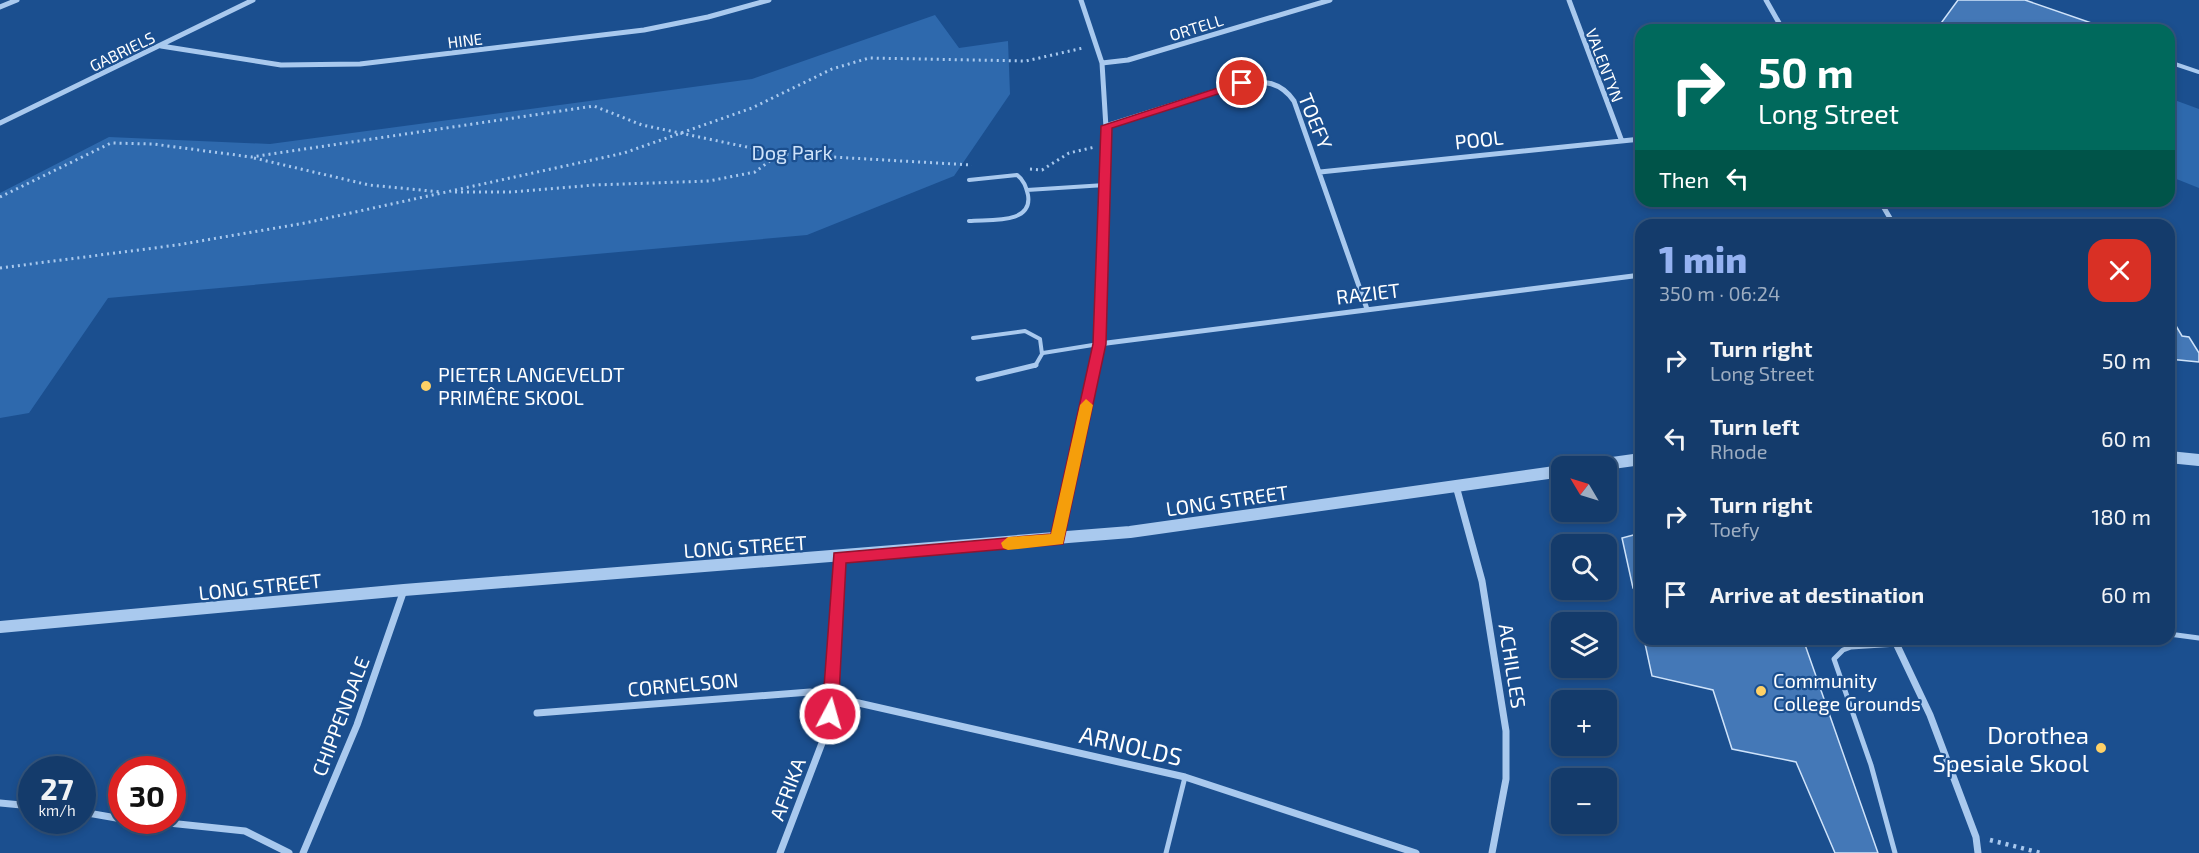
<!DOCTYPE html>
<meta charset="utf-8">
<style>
body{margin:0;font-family:"Exo 2",sans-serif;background:#1d4271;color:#f1f3f6;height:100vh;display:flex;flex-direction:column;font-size:22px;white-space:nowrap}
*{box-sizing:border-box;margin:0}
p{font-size:20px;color:#9dadc1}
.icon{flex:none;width:33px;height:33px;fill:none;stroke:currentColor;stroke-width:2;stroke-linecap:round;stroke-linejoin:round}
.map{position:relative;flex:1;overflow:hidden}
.side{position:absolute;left:1635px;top:219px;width:540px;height:426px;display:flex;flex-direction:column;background:#143b6b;border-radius:18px;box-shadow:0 3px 9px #0003,0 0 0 2px #33557e}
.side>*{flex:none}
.banner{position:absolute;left:1635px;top:24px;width:540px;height:183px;border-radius:18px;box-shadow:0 3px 9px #0003,0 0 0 2px #33557e;background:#00695c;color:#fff;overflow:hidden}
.needle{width:39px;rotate:308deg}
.fabs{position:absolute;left:1551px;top:456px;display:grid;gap:12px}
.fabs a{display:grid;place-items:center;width:66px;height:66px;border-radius:12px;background:#143b6b;box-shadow:0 3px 9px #0003,0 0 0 2px #33557e;font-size:30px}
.speed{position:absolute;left:18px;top:756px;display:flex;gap:12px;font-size:30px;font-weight:700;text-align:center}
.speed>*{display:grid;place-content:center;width:78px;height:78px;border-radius:50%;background:#143b6b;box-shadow:0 3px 9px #0003,0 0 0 2px #33557e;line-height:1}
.speed small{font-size:15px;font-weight:400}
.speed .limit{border:9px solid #d22;background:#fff;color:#111}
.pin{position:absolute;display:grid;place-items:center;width:51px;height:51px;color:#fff;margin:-26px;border:3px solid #fff;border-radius:50%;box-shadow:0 2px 6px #0007}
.me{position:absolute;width:66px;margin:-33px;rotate:6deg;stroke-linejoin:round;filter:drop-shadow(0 0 4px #0008)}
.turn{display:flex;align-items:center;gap:21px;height:126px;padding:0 24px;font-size:27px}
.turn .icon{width:78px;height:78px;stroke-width:2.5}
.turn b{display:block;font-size:42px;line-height:51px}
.then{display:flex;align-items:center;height:57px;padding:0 24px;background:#0003;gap:12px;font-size:22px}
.round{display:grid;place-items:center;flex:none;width:63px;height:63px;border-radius:18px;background:#1d4271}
.headline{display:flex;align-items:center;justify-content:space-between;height:102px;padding:0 24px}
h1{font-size:36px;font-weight:800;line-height:45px;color:#95b2f1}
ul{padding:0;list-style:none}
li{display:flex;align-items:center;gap:18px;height:78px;padding:0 24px}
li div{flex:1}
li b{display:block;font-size:22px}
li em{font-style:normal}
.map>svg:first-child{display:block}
</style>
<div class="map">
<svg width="2199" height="853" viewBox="0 0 2199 853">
<rect width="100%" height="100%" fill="#1b4f8f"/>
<path fill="#2e69ad" d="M935 15 959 48 1008 41 1010 94 954 176 807 235 108 298 29 413 0 418V193L109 137 270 144 752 79Z
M2169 98 2199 109V188L2169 176Z"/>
<path fill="#4478b7" stroke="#cfe3fa" stroke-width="1.5" d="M1958 0H2025L2103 27 2102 30H2004L1993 26 1990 30H1936Z
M2169 314 2182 336 2189 337 2199 353V362L2169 359Z
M1641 533V588H1633L1622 538Z
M1644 639H1803L1878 853H1835L1796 762 1732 749 1713 690 1652 676Z"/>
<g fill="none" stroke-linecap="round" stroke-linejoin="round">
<path stroke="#a9c9ee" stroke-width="3" stroke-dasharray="2 4" stroke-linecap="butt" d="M254 158 369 185 441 192
M1030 169 1042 170 1069 153 1095 147
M455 192H512L594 185 709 181 755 172 779 154
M0 197 111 143 153 144 251 157 594 106 642 125 780 154 972 165
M0 268 177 245 305 223 624 153 752 108 832 69 869 58 1026 61 1083 48"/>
<path stroke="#a9c9ee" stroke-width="4.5" stroke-dasharray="3 5" stroke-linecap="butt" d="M1990 840 2041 853"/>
<path stroke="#a9c9ee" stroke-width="4" d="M2169 62 2199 72
M969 180 1017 175C1024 180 1026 187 1028 195 1033 225 989 219 969 221
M1027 190 1105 185
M973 338 1025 331 1040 339 1042 354 1035 366
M1043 353 1099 344"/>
<path stroke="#a9c9ee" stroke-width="5" d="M978 379 1036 365
M2169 634 2199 638
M1166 853 1185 777
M1895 853 1871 765 1834 659 1843 650 1851 647 1928 642 1931 639"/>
<path stroke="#a9c9ee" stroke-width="5" d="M1081 0 1102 63 1107 144 1099 344 1094 366
M1569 0 1621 139
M1766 0 1783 30
M0 7 17 0
M161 46 281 65 360 64 644 30 708 17 769 0
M1102 63 1128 60 1330 0
M0 123 253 0
M1106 126 1242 83C1264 80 1281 82 1294 101L1367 309
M1320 172 1641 139
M1880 201 1894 225
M1099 344 1641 275"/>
<path stroke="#a9c9ee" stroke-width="7" d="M1456 486 1482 581 1506 731V779L1492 853
M1058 539 1095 365
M1894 639 1930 715 1976 837 1978 853
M537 713 810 692 1185 777 1416 853
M0 803 32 806
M82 812 122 819
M140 820 245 831 289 853
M303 853 357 725 404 590
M780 853 827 730 832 698 839 558"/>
<path stroke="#a9c9ee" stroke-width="12" d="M2169 457 2199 460
M1591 466 1641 459
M0 627 404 590 1130 532 1562 471"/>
</g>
<path fill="#e11d48" stroke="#92132f" stroke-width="1.5" d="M1242 80 1247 83 1246 85 1112 128 1106 344 1063 544 846 563 838 714 835 719 830 721 824 719 822 714 834 553 1051 534 1093 344 1101 126Z"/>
<path fill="#f59e0b" d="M1086 399 1093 405 1063 544 1008 550 1003 548 1001 543 1008 537 1051 534 1080 405Z"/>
<g fill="#ffd166" stroke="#1b4f8f" stroke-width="2">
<circle cx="426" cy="386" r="6"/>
<circle cx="1761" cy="691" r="6"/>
<circle cx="2101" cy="748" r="6"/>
</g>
<g text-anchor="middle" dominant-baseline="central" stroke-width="4.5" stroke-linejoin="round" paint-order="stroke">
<g font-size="16" fill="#fff" stroke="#1b4f8f">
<text transform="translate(1196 27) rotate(-17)">ORTELL</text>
<text transform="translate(465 40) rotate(-7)">HINE</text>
<text transform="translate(122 51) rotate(-26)">GABRIELS</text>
<text transform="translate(1605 65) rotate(69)">VALENTYN</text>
</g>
<g font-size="20" fill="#fff" stroke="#1b4f8f">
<text transform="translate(1316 121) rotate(68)">TOEFY</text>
<text transform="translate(1479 139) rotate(-6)">POOL</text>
<text transform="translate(1368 293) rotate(-7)">RAZIET</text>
<text transform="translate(1227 500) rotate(-8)">LONG STREET</text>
<text transform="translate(745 546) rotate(-4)">LONG STREET</text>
<text transform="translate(260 586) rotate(-6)">LONG STREET</text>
<text transform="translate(1513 666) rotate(81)">ACHILLES</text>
<text transform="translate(683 684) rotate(-5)">CORNELSON</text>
<text transform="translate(340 716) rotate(-69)">CHIPPENDALE</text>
<text transform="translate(787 789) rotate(-69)">AFRIKA</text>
</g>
<g font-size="20" fill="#cfe3fa" stroke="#1b4f8f">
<text x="792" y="152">Dog Park</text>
</g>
<g font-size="20" fill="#fff" stroke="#1b4f8f" text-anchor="start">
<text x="438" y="374">PIETER LANGEVELDT<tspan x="438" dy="23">PRIMÊRE SKOOL</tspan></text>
<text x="1773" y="680">Community<tspan x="1773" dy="23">College Grounds</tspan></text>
</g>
<g font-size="24" fill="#fff" stroke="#1b4f8f" text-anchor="end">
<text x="2089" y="734">Dorothea<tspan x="2089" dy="28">Spesiale Skool</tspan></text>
</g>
<g font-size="24" fill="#fff" stroke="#1b4f8f">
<text transform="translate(1131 745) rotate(13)">ARNOLDS</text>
</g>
</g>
</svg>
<div class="fabs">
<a><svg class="needle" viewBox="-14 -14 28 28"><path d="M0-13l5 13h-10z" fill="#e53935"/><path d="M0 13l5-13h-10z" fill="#9dadc1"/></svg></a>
<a><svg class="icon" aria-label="search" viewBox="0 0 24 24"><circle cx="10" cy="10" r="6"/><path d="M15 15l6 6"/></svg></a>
<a><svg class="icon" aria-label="layers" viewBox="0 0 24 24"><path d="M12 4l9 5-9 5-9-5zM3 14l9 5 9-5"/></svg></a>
<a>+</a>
<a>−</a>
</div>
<div class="speed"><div>27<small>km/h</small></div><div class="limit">30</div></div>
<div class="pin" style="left:1242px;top:83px;background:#d93025"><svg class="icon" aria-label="arrive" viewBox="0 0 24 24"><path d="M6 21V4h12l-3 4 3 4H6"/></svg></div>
<svg class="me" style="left:830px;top:714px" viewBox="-20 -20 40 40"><circle r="17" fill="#e11d48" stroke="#fff" stroke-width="3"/><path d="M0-11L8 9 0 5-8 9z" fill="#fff"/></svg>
<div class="banner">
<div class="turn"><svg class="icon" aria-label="right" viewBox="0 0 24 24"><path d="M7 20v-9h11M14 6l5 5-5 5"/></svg><div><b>50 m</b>Long Street</div></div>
<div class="then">Then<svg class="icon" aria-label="left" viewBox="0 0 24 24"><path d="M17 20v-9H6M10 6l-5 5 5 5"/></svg></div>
</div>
<section class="side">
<div class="headline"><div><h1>1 min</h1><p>350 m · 06:24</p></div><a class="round" style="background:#d93025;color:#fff"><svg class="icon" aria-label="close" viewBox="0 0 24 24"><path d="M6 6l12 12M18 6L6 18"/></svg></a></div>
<ul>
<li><svg class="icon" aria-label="right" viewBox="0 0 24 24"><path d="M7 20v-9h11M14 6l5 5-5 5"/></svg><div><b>Turn right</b><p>Long Street</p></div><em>50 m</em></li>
<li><svg class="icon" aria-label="left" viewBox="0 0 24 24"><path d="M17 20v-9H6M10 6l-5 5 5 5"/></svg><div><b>Turn left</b><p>Rhode</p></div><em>60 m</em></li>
<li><svg class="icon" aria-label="right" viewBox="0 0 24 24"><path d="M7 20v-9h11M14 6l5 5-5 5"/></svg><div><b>Turn right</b><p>Toefy</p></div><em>180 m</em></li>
<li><svg class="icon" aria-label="arrive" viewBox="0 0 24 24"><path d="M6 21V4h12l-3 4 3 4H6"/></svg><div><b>Arrive at destination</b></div><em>60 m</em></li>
</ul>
</section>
</div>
